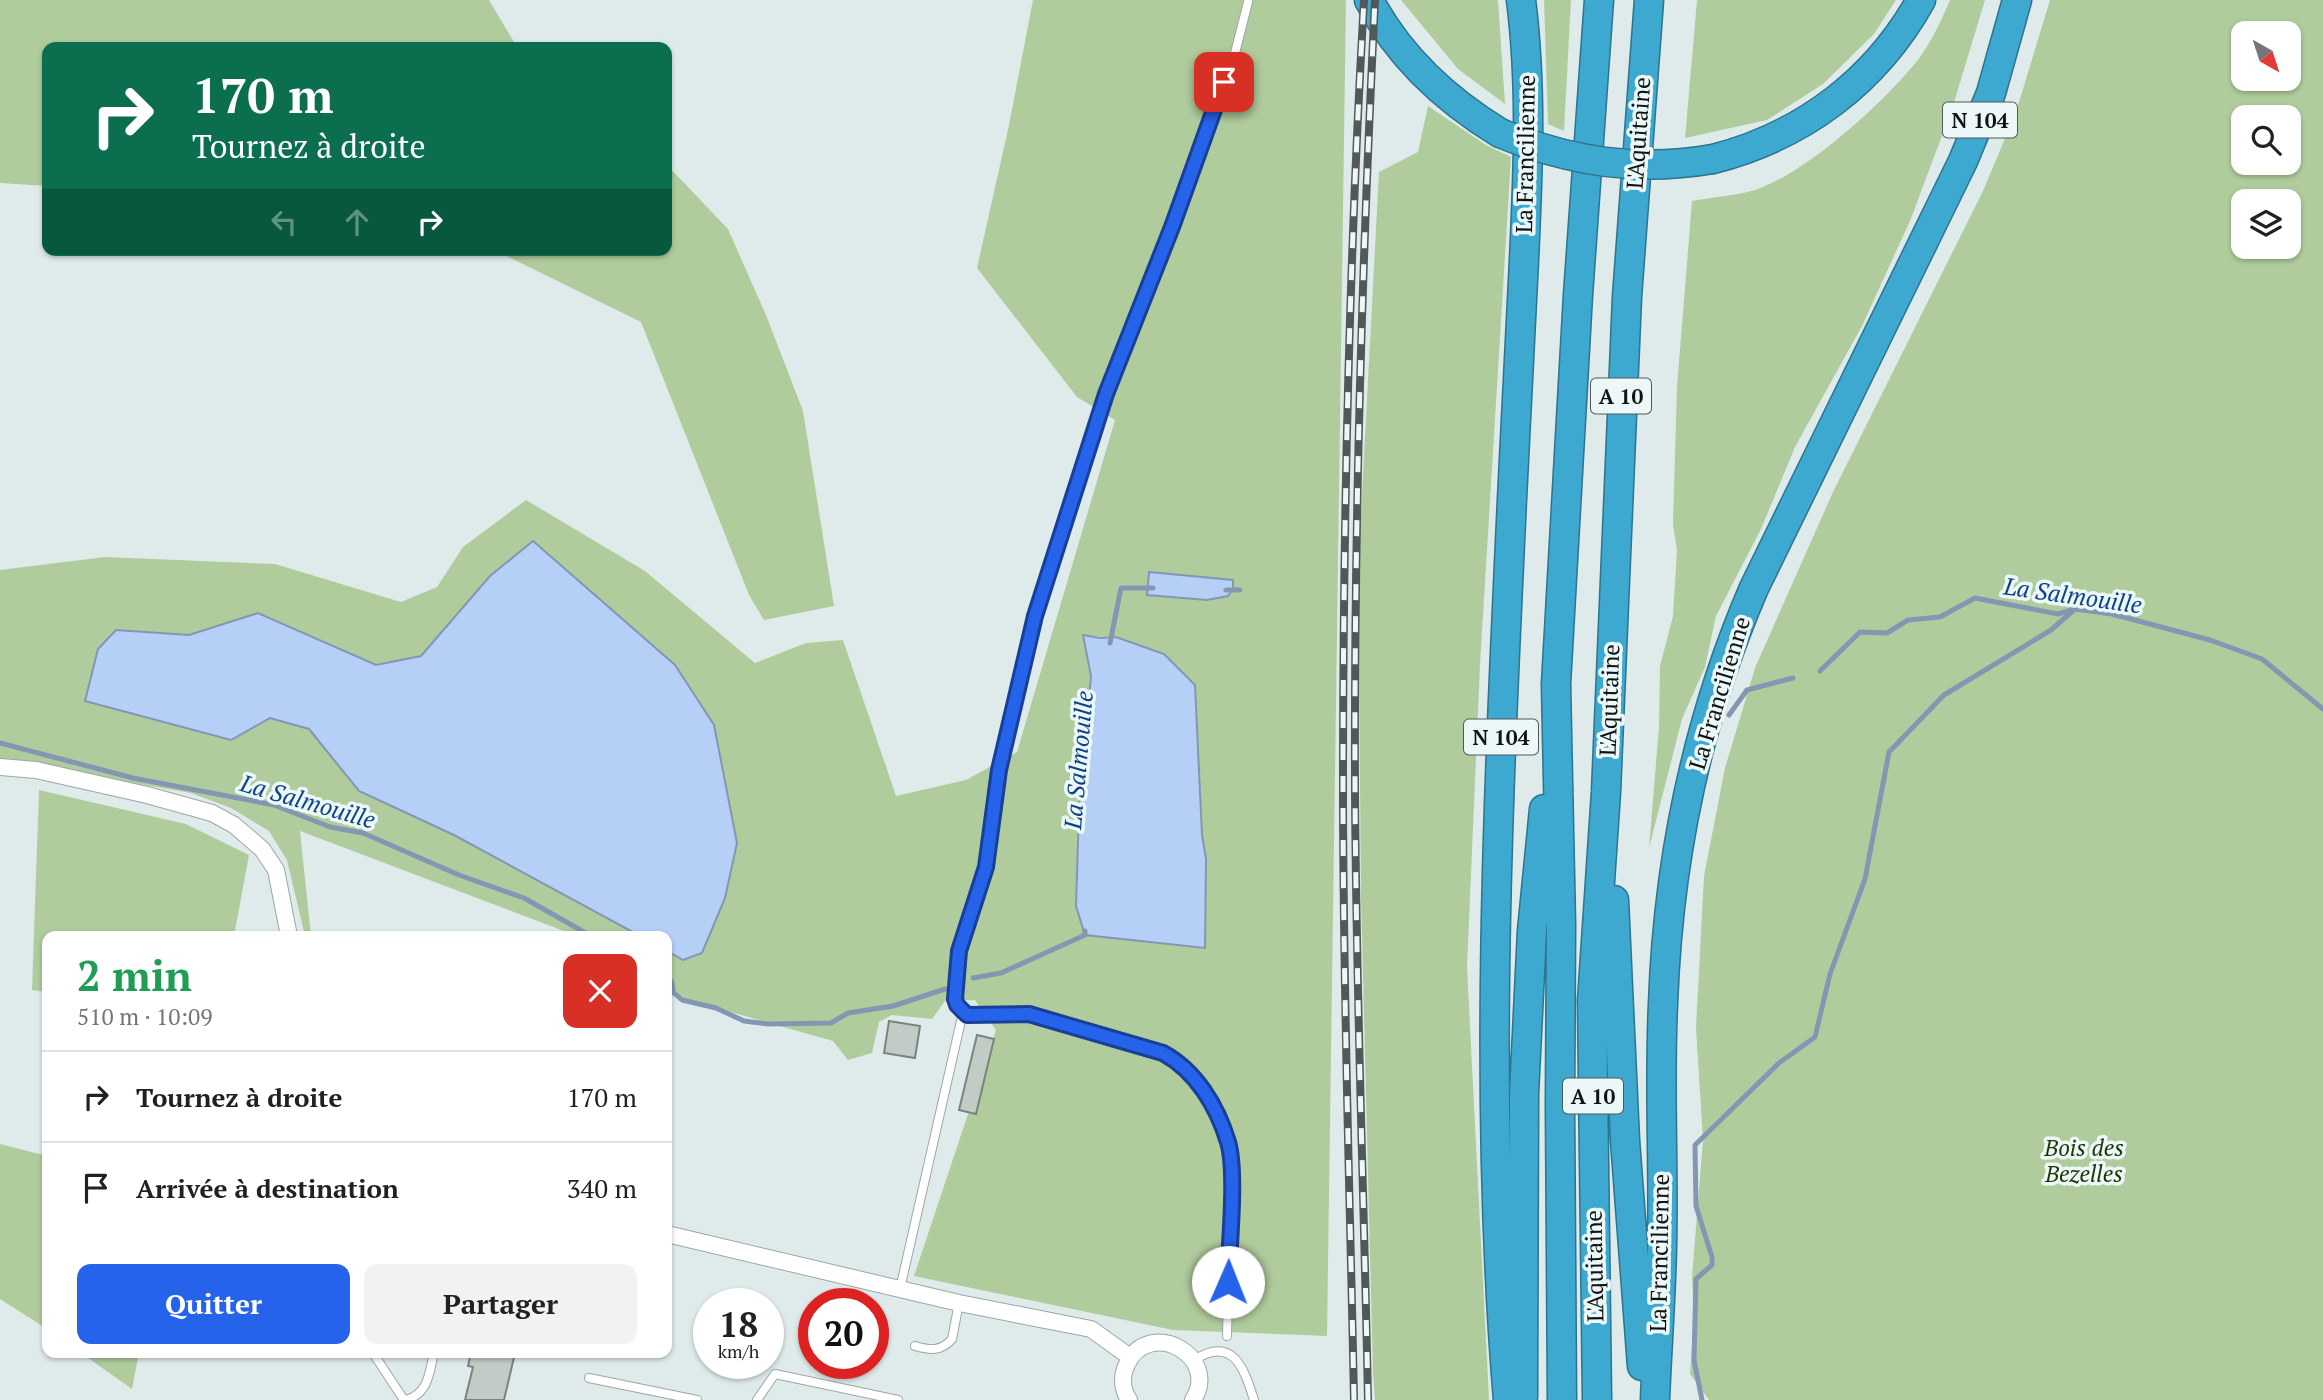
<!DOCTYPE html>
<html lang="fr">
<meta charset="utf-8">
<style>
body{margin:0;font-family:"PT Serif",serif;background:#f2f2f2;color:#202124;height:100vh;display:flex;flex-direction:column;font-size:26px;white-space:nowrap}
*{box-sizing:border-box;margin:0}
p{font-size:23px;color:#757577}
.icon{flex:none;width:38px;height:38px;fill:none;stroke:currentColor;stroke-width:2;stroke-linecap:round;stroke-linejoin:round}
.map{position:relative;flex:1;overflow:hidden}
.sheet{position:absolute;left:42px;top:931px;width:630px;height:427px;display:flex;flex-direction:column;background:#fff;border-radius:14px;box-shadow:0 2px 5px #0004}
.sheet>*{flex:none}
.banner{position:absolute;left:42px;top:42px;width:630px;height:214px;border-radius:14px;box-shadow:0 2px 5px #0004;background:#0b6e4f;color:#fff;overflow:hidden}
.needle{width:46px;rotate:141deg}
.buttons{position:absolute;left:2231px;top:21px;display:grid;gap:14px}
.buttons a{display:grid;place-items:center;width:70px;height:70px;border-radius:14px;background:#fff;box-shadow:0 2px 5px #0004;font-size:35px}
.speed{position:absolute;left:693px;top:1288px;display:flex;gap:14px;font-size:35px;font-weight:700;text-align:center}
.speed>*{display:grid;place-content:center;width:91px;height:91px;border-radius:50%;background:#fff;box-shadow:0 2px 5px #0004;line-height:1}
.speed small{font-size:18px;font-weight:400}
.speed .limit{border:10px solid #d22;background:#fff;color:#111}
.pin{position:absolute;display:grid;place-items:center;width:60px;height:60px;color:#fff;margin:-30px;border-radius:14px;box-shadow:0 4px 10px #0006}
.me{position:absolute;width:77px;margin:-38px;rotate:1deg;stroke-linejoin:round;filter:drop-shadow(0 0 5px #0008)}
.turn{display:flex;align-items:center;gap:24px;height:147px;padding:0 35px;font-size:32px}
.turn .icon{width:91px;height:91px;stroke-width:2.5}
.turn b{display:block;font-size:49px;line-height:60px}
.lanes{display:flex;align-items:center;height:66px;padding:0 35px;background:#0003;justify-content:center;gap:35px;direction:ltr}
.lanes .off{opacity:.35}
.round{display:grid;place-items:center;flex:none;width:74px;height:74px;border-radius:14px;background:#f2f2f2}
.overview{display:flex;align-items:center;justify-content:space-between;height:119px;padding:0 35px}
h1{font-size:42px;font-weight:700;line-height:52px;color:#1e9e55}
.cta{display:flex;gap:14px;margin-top:auto;padding:14px 35px}
.cta a{flex:1;height:80px;border-radius:14px;background:#2563eb;color:#fff;font-size:28px;font-weight:700;line-height:80px;text-align:center}
.cta a+a{background:#f2f2f2;color:#202124}
ul{padding:0;list-style:none}
li{display:flex;align-items:center;gap:21px;height:91px;padding:0 35px;border-top:2px solid #e0e0e0}
li div{flex:1}
li b{display:block;font-size:26px}
li em{font-style:normal}
.map>svg:first-child{display:block}
</style>
<div class="map">
<svg width="2323" height="1400" viewBox="0 0 2323 1400">
<rect width="100%" height="100%" fill="#dfebeb"/>
<path fill="#b0cc9d" fill-rule="evenodd" d="M0 0H489L517 47H47V186L0 183Z
M1033 0H1346L1327 1336 1173 1330 914 1276 996 1030 975 1000 945 1001 932 1019 892 1015 879 1022 872 1053 848 1060 833 1041 667 994V951L683 960 702 952 725 898 737 843 714 725 490 576 421 656 376 665 258 613 189 635 117 630 231 740 270 717 309 729 359 791 454 835 640 936H577L300 831 311 936H305L287 860 269 831 231 808 191 793 0 760V570L105 557 275 564 401 602 437 587 463 547 526 500 645 571 755 663 806 643 843 640 896 796 966 780 1017 752 1115 420 1077 397 977 268 1009 125ZM1083 636 1116 637 1202 835 1206 859 1205 947 1085 935 1076 906 1079 810 1091 676Z
M1401 0H1498L1505 104 1458 69Z
M1544 0H1571L1564 131 1548 124Z
M1697 0H1896L1874 34 1823 84 1767 120 1685 138Z
M1950 0H1985L1952 109 1910 221 1862 326 1795 447 1761 529 1716 616 1705 667 1682 719 1649 848 1659 727 1660 666 1673 616 1677 550 1673 525 1677 387 1692 201C1712 197 1735 196 1755 190 1808 172 1882 104 1917 61 1931 43 1941 21 1950 0Z
M2050 0H2323V1400H1709L1690 1374 1694 1320 1692 1277 1703 1140 1696 1028 1704 876 1725 768 1755 668 1833 492 1983 191 2016 112ZM2244 33H2289V79H2244ZM2244 117H2289V163H2244ZM2244 201H2289V247H2244Z
M1428 106 1486 145 1511 157 1480 665 1467 967 1489 1400H1375L1373 1373 1361 896 1358 570 1379 172 1418 152Z
M667 165 728 229 766 315 803 411 834 606 764 620 749 595 641 322 494 250H667Z
M39 790 186 824 249 855 234 936H47V992L32 990Z
M0 1144 47 1156V1329L0 1299Z
M81 1353H139L132 1389Z"/>
<path fill="#b5cff7" stroke="#8397b3" stroke-width="2" d="M533 541 675 665 714 725 737 843 725 898 702 953 683 960 667 951V936H640L454 835 359 791 309 729 270 718 231 740 85 701 98 649 116 630 189 635 258 613 376 665 421 656 490 576Z
M1149 572 1233 580V589L1228 596 1207 600 1147 595Z
M1083 635 1100 638 1116 637 1164 654 1195 685 1202 835 1206 859 1205 948 1085 935 1076 906 1079 810 1091 676Z"/>
<g fill="none" stroke-linecap="round" stroke-linejoin="round">
<path stroke="#8397b3" stroke-width="5" d="M1226 590H1240
M1110 643 1121 588H1153
M1820 671 1860 632 1887 633 1908 620 1940 617 1975 598 2058 614 2075 609 2112 614 2210 640 2262 659 2323 709
M1729 715 1747 690 1793 678
M0 743 133 778 274 805 330 827 363 833 459 875 524 898 591 936
M667 975 672 983 673 992 682 1000 716 1008 744 1021 768 1024 831 1023 848 1013 893 1006 945 989
M973 978 1001 973 1085 935V931
M1702 1400 1694 1360 1696 1279 1712 1265V1257L1696 1206 1695 1145 1779 1063 1815 1037 1830 974 1865 879 1889 752 1944 695 2051 630 2075 609"/>
</g>
<path fill="#c2ccc7" stroke="#7a837e" stroke-width="2" d="M889 1021 920 1026 915 1058 884 1053Z
M977 1035 994 1039 976 1114 959 1110Z
M471 1353H515L504 1400H465L473 1367 468 1366Z"/>
<g fill="none" stroke-linecap="round" stroke-linejoin="round">
<defs>
<path id="lane" d="M900 1289 963 1012
M1227 1336 1231 1175 1228 1143 1200 1083 1179 1062 1163 1053 1029 1014 967 1015 957 1005 955 999 959 951 986 867 999 770 1035 616 1106 394 1234 57 1248 2
M915 1346C929 1350 941 1352 952 1339L959 1303
M373 1353 404 1400
M1194 1360C1233 1335 1244 1368 1254 1400
M589 1378 697 1400
M406 1400C429 1393 429 1373 434 1353
M757 1400 775 1374 898 1400"/>
<path id="street" d="M0 767 36 770 147 795 212 813 234 825 262 849 276 870 289 936
M667 1234 959 1303 1091 1329 1130 1357
M1129 1400C1122 1389 1121 1376 1127 1364 1149 1317 1221 1356 1193 1400"/>
<path id="highway" d="M1369 0C1399 57 1446 100 1500 133
M1713 159C1803 136 1876 81 1921 0
M1614 900 1625 1140 1642 1366
M1523 1397 1524 1094 1532 931 1544 809
M1508 1400C1483 1100 1498 800 1512 499 1516 420 1520 340 1524 260 1528 174 1532 86 1521 0
M1562 1400 1560 1106 1561 925 1556 684 1578 295 1599 0
M1597 1400 1592 1001 1606 792 1627 297 1649 0
M1655 1400C1657 1349 1661 1298 1662 1247 1664 1166 1659 1085 1663 1004 1668 861 1697 720 1754 588L1963 161 1991 93 2017 0"/>
</defs>
<use href="#lane" stroke="#9ca7a6" stroke-width="10"/>
<use href="#street" stroke="#9ca7a6" stroke-width="18"/>
<use href="#highway" stroke="#2d748e" stroke-width="31"/>
<use href="#lane" stroke="#fff" stroke-width="8"/>
<use href="#street" stroke="#fff" stroke-width="16"/>
<use href="#highway" stroke="#3da8d0" stroke-width="28"/>
<defs>
<path id="rail" d="M1354 1400C1350 1196 1343 992 1343 788 1343 525 1349 262 1364 0
M1368 1400C1364 1196 1356 992 1355 788 1354 525 1362 262 1375 0"/>
</defs>
<use href="#rail" stroke="#525858" stroke-width="8"/>
<use href="#rail" stroke="#ecf8f8" stroke-width="5" stroke-dasharray="16" stroke-linecap="butt"/>
<defs>
<path id="highway-bridge" d="M1500 133C1570 162 1638 172 1713 159"/>
</defs>
<use href="#highway-bridge" stroke="#2d748e" stroke-width="31" stroke-linecap="butt"/>
<use href="#highway-bridge" stroke="#3da8d0" stroke-width="28"/>
</g>
<g fill="none" stroke-linecap="round" stroke-linejoin="round">
<defs>
<path id="route" d="M1224 82 1172 227 1106 394 1035 616 999 770 986 867 959 951 955 999 957 1005 967 1015 1029 1014 1163 1053C1196 1071 1217 1106 1228 1142 1237 1172 1229 1248 1228 1282"/>
</defs>
<use href="#route" stroke="#184099" stroke-width="18"/>
<use href="#route" stroke="#2563eb" stroke-width="12"/>
</g>
<g text-anchor="middle" dominant-baseline="central" stroke-width="7" stroke-linejoin="round" paint-order="stroke">
<g fill="#ecf8f8" stroke="#515858" stroke-width="2">
<rect x="1943" y="102.5" width="74" height="35" rx="5"/>
<rect x="1591" y="378.5" width="60" height="35" rx="5"/>
<rect x="1464" y="719.5" width="74" height="35" rx="5"/>
<rect x="1563" y="1078.5" width="60" height="35" rx="5"/>
</g>
<g font-size="21" font-weight="bold" fill="#0f1313">
<text x="1980" y="120">N 104</text>
<text x="1621" y="396">A 10</text>
<text x="1501" y="737">N 104</text>
<text x="1593" y="1096">A 10</text>
</g>
<g font-size="23" fill="#0f1313" stroke="#ecf8f8">
<text transform="translate(1638 133) rotate(-86)">L'Aquitaine</text>
<text transform="translate(1525 154) rotate(-89)">La Francilienne</text>
<text transform="translate(1719 693) rotate(-73)">La Francilienne</text>
<text transform="translate(1609 700) rotate(-88)">L'Aquitaine</text>
<text transform="translate(1659 1253) rotate(-89)">La Francilienne</text>
<text transform="translate(1594 1266) rotate(-91)">L'Aquitaine</text>
</g>
<g font-size="23" font-style="italic" fill="#1d3604" stroke="#ecf8f8">
<text x="2084" y="1147">Bois des<tspan x="2084" dy="26">Bezelles</tspan></text>
</g>
<g font-size="24" font-style="italic" fill="#0e428c" stroke="#ecf8f8">
<text transform="translate(2073 595) rotate(8)">La Salmouille</text>
<text transform="translate(1078 760) rotate(-85)">La Salmouille</text>
<text transform="translate(308 801) rotate(16)">La Salmouille</text>
</g>
</g>
</svg>
<div class="buttons">
<a><svg class="needle" viewBox="-14 -14 28 28"><path d="M0-13l5 13h-10z" fill="#e53935"/><path d="M0 13l5-13h-10z" fill="#757577"/></svg></a>
<a><svg class="icon" aria-label="search" viewBox="0 0 24 24"><circle cx="10" cy="10" r="6"/><path d="M15 15l6 6"/></svg></a>
<a><svg class="icon" aria-label="layers" viewBox="0 0 24 24"><path d="M12 4l9 5-9 5-9-5zM3 14l9 5 9-5"/></svg></a>
</div>
<div class="speed"><div>18<small>km/h</small></div><div class="limit">20</div></div>
<div class="pin" style="left:1224px;top:82px;background:#d93025"><svg class="icon" aria-label="arrive" viewBox="0 0 24 24"><path d="M6 21V4h12l-3 4 3 4H6"/></svg></div>
<svg class="me" style="left:1228px;top:1282px" viewBox="-20 -20 40 40"><circle r="19" fill="#fff"/><path d="M0-13L10 11 0 6-10 11z" fill="#2563eb"/></svg>
<div class="banner">
<div class="turn"><svg class="icon" aria-label="right" viewBox="0 0 24 24"><path d="M7 20v-9h11M14 6l5 5-5 5"/></svg><div><b>170 m</b>Tournez à droite</div></div>
<div class="lanes"><svg class="icon off" aria-label="left" viewBox="0 0 24 24"><path d="M17 20v-9H6M10 6l-5 5 5 5"/></svg><svg class="icon off" aria-label="ahead" viewBox="0 0 24 24"><path d="M12 20V5M6 11l6-6 6 6"/></svg><svg class="icon" aria-label="right" viewBox="0 0 24 24"><path d="M7 20v-9h11M14 6l5 5-5 5"/></svg></div>
</div>
<section class="sheet">
<div class="overview"><div><h1>2 min</h1><p>510 m · 10:09</p></div><a class="round" style="background:#d93025;color:#fff"><svg class="icon" aria-label="close" viewBox="0 0 24 24"><path d="M6 6l12 12M18 6L6 18"/></svg></a></div>
<ul>
<li><svg class="icon" aria-label="right" viewBox="0 0 24 24"><path d="M7 20v-9h11M14 6l5 5-5 5"/></svg><div><b>Tournez à droite</b></div><em>170 m</em></li>
<li><svg class="icon" aria-label="arrive" viewBox="0 0 24 24"><path d="M6 21V4h12l-3 4 3 4H6"/></svg><div><b>Arrivée à destination</b></div><em>340 m</em></li>
</ul>
<div class="cta"><a>Quitter</a><a>Partager</a></div>
</section>
</div>
